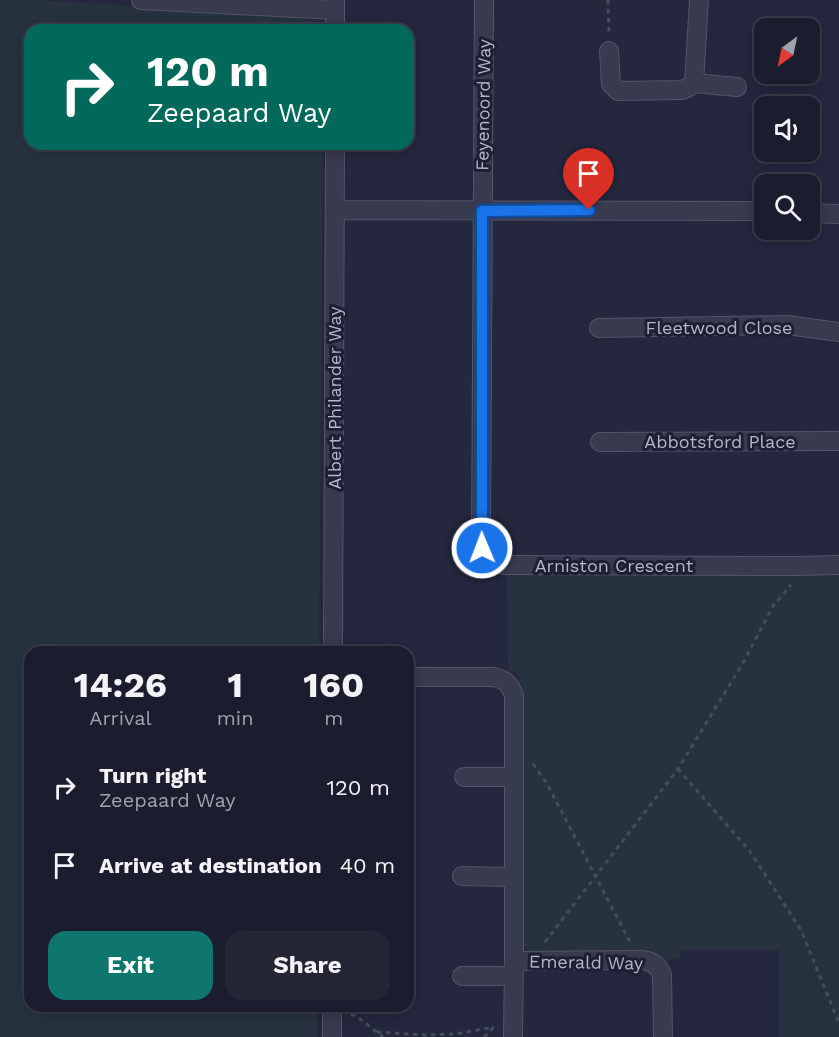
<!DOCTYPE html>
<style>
body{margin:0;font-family:"Work Sans",sans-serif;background:#242636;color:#f1f3f6;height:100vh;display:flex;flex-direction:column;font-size:22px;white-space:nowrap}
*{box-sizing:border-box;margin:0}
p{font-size:20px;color:#a0a2aa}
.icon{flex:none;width:33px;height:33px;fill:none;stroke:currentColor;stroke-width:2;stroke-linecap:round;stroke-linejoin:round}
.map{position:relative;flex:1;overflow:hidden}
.panel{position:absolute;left:24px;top:646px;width:390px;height:366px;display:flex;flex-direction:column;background:#1b1d2e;border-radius:18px;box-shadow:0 3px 15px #0003,0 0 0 2px #393b4a}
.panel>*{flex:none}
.banner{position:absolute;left:24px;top:24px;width:390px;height:126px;border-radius:18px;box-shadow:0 3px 15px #0003,0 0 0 2px #393b4a;background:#00695c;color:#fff;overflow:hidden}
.needle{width:39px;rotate:213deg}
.tools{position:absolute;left:754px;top:18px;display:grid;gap:12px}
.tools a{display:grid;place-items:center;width:66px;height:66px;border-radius:12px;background:#1b1d2e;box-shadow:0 3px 15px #0003,0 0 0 2px #393b4a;font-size:30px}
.pin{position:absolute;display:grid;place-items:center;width:51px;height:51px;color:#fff;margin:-62px -26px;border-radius:50% 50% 50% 0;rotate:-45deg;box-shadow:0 0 6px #0007}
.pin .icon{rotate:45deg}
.me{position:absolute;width:66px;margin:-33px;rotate:359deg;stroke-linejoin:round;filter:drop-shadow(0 0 4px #0008)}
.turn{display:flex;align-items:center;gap:21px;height:126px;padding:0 24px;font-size:27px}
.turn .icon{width:78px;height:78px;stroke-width:2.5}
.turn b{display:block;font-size:42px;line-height:51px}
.eta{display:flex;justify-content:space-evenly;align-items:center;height:102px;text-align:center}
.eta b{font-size:36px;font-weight:700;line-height:42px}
.action{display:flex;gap:12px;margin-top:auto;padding:12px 24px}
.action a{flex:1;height:69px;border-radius:18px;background:#0f766e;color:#fff;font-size:24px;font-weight:700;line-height:69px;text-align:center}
.action a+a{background:#242636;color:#f1f3f6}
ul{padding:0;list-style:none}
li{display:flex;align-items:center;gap:18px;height:78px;padding:0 24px}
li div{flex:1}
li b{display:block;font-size:22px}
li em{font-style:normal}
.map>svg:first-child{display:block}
</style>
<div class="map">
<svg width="839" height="1037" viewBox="0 0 839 1037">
<rect width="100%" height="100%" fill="#24273e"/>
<path fill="#26333f" d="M0 0H37L298 17 310 20 320 30H30V144H323L319 652H30V1006L317 1007V1037H0Z
M507 572H839V1037H779V950H680V957L664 962 531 953 522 943 520 937 519 676 515 672 508 671Z"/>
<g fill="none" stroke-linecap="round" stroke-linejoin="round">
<defs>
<path id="minor" d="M141 0 335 10
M484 0 481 542C483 556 493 562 505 565L795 566 839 565
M335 30V0
M609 51 611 84 618 91 682 90 689 87 694 83 699 0
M694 83 737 87
M335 210 765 211
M810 213 839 214
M599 328 787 325 839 332
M600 442 839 441
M333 652 335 144
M408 677H493C505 679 510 684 514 696V961L639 960C650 960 658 964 662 975L663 1037
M464 777H514
M462 876 514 877
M462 976H514
M332 1006V1037
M513 1037 514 961"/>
</defs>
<use href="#minor" stroke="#535569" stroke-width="20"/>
<path stroke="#414f59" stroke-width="3" stroke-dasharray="4.5 4.5" stroke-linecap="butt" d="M608 0 609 34
M533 764 546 782 630 942
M678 769 749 850 801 930 839 1023
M545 942 678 769 743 663 773 606 791 585
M351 1015H355L383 1037
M377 1032 424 1035 456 1034 494 1027
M484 1037 494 1027"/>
<use href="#minor" stroke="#383a4e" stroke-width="18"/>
</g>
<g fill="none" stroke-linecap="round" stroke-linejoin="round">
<defs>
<path id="route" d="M482 548V211L589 210"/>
</defs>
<use href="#route" stroke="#114b97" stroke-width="15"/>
<use href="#route" stroke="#1a73e8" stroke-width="10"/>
</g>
<g text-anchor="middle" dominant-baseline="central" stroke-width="6" stroke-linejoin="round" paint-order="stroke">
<g font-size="18" fill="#b4b5c9" stroke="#1d1f33">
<text transform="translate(483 105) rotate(-89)">Feyenoord Way</text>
<text x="719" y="327">Fleetwood Close</text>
<text transform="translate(334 398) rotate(-90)">Albert Philander Way</text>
<text x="720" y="441">Abbotsford Place</text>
<text x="614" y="565">Arniston Crescent</text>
<text transform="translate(586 962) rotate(1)">Emerald Way</text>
</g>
</g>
</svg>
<div class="tools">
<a><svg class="needle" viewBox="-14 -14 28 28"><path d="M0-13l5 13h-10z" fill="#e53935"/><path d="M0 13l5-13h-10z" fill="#a0a2aa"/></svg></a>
<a><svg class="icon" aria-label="sound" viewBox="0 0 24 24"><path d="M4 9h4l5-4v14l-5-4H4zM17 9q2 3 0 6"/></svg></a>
<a><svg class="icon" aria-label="search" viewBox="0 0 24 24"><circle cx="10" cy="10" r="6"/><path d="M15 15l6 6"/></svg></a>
</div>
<div class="pin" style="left:589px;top:210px;background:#d93025"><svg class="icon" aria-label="arrive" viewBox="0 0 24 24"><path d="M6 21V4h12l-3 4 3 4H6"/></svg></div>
<svg class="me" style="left:482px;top:548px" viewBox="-20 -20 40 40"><circle r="17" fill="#1a73e8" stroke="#fff" stroke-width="3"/><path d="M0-11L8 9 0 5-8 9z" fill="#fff"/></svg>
<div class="banner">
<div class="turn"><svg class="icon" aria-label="right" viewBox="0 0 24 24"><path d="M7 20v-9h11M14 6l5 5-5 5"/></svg><div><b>120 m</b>Zeepaard Way</div></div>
</div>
<section class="panel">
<div class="eta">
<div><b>14:26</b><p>Arrival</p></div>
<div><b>1</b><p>min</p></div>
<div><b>160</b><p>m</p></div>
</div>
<ul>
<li><svg class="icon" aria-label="right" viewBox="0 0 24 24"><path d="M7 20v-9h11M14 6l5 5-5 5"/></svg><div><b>Turn right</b><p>Zeepaard Way</p></div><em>120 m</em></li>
<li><svg class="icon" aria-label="arrive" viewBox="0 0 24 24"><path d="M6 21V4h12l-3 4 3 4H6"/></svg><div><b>Arrive at destination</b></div><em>40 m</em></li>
</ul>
<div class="action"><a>Exit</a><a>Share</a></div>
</section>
</div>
